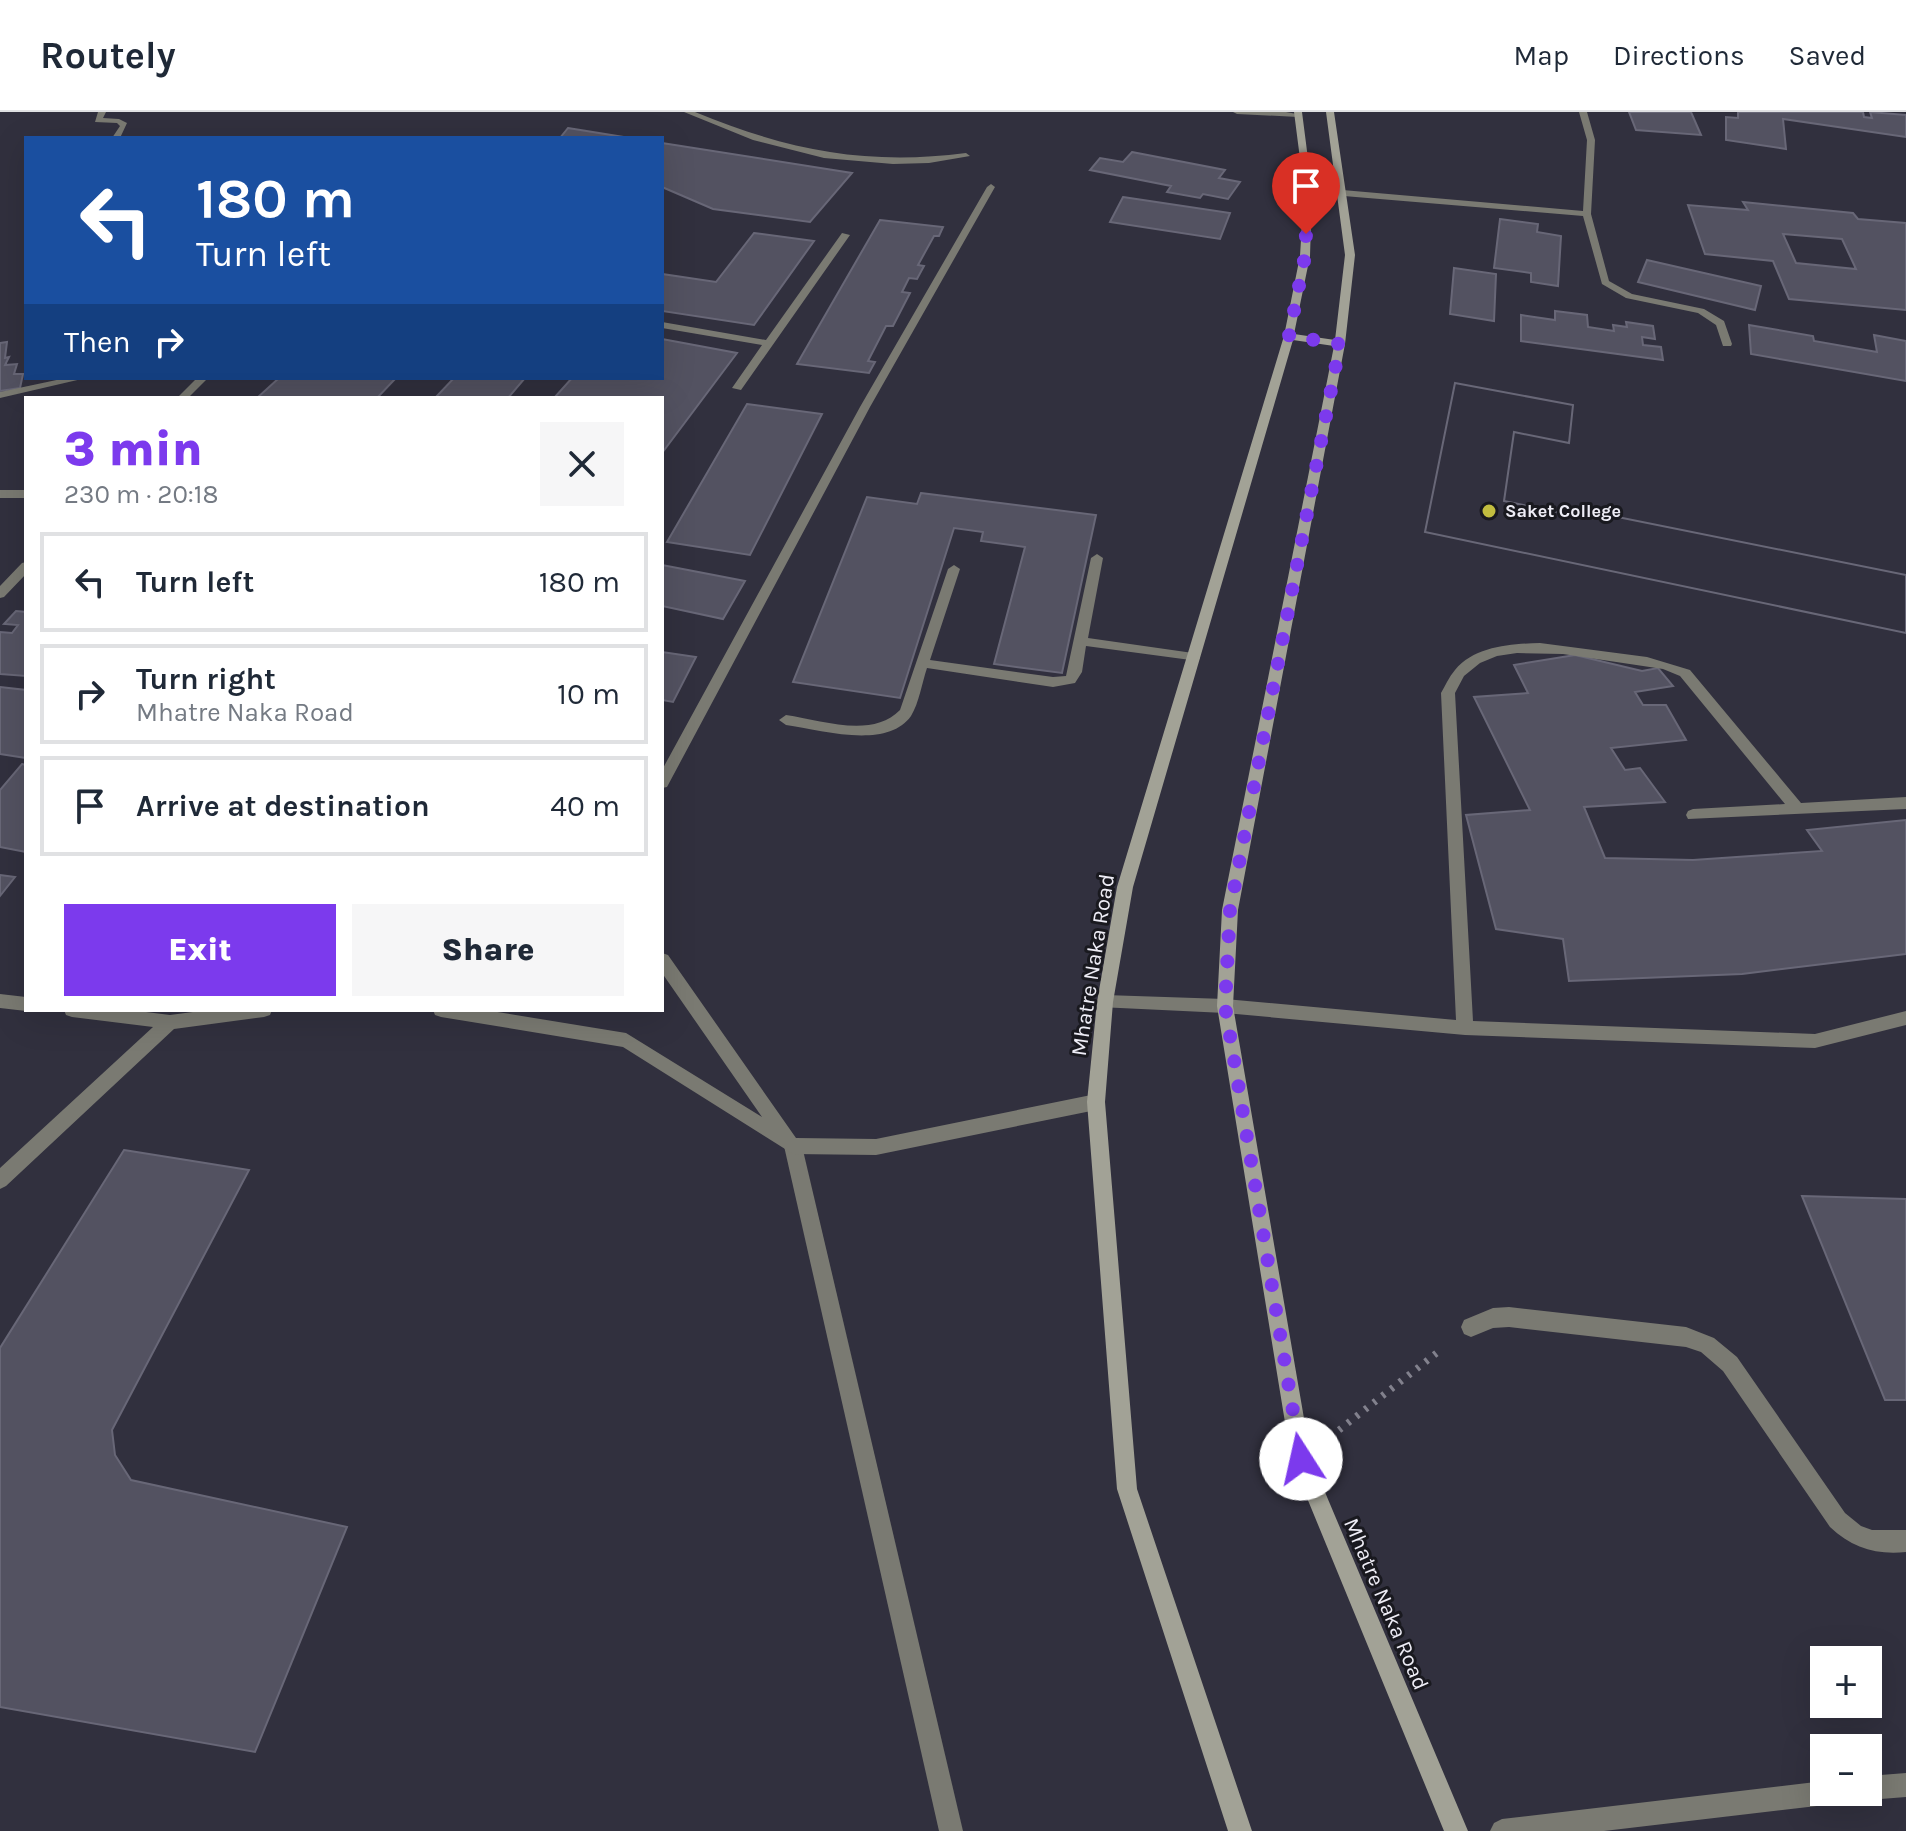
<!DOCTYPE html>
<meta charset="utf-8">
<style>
body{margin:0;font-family:Karla,sans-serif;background:#f6f6f7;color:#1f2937;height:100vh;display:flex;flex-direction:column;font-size:30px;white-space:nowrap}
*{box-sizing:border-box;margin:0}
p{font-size:26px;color:#747a83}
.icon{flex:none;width:44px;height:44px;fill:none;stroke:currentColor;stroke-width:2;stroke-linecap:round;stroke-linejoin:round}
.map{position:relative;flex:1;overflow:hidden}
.drawer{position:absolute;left:24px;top:284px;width:640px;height:616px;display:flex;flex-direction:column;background:#fff;border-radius:0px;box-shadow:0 8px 32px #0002}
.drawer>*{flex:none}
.hud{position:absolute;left:24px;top:24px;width:640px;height:244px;border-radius:0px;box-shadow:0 8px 32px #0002;background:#1a4fa0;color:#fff;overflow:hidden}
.buttons{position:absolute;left:1810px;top:1534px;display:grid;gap:16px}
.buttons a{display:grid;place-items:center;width:72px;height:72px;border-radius:0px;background:#fff;box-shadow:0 8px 32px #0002;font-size:40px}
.pin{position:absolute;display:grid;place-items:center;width:68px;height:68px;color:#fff;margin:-82px -34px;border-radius:50% 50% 50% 0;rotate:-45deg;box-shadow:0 0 8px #0007}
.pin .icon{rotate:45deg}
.me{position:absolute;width:88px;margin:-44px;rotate:350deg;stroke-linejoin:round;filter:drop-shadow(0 0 6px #0008)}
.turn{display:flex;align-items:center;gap:28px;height:168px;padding:0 40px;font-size:36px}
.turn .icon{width:104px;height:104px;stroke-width:2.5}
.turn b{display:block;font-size:56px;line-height:68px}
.then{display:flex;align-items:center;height:76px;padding:0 40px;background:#0003;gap:16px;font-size:30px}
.round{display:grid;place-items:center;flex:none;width:84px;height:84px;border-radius:0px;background:#f6f6f7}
.summary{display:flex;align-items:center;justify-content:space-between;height:136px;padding:0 40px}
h1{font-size:48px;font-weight:800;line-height:60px;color:#7c3aed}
.action{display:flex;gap:16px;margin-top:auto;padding:16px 40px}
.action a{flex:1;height:92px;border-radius:0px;background:#7c3aed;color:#fff;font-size:32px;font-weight:800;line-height:92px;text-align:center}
.action a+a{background:#f6f6f7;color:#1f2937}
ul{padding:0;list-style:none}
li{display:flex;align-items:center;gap:24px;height:100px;margin:0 16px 12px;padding:0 24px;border:4px solid #e0e1e3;border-radius:0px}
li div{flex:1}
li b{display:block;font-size:30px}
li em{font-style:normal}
header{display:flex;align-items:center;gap:48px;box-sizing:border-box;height:112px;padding:0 40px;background:#fff;border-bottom:2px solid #e0e1e3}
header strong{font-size:38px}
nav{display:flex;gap:44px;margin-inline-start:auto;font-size:28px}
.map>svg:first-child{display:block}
</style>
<header>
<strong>Routely</strong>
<nav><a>Map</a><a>Directions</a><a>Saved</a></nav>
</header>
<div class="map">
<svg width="1906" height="1719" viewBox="0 0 1906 1719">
<rect width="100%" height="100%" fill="#31303e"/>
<path fill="#535261" stroke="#686777" stroke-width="2" fill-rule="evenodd" d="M1629 0H1691L1701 23 1636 18Z
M1738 0H1863L1864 5 1872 6 1870 0 1906 3V25L1783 7 1786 37 1726 28V5L1738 6Z
M568 16 630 26H560Z
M662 31 852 61 810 110 713 97 662 75Z
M1132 40 1225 58 1219 66 1240 70 1228 87 1203 82 1200 86 1167 80 1171 74 1090 58 1100 46 1123 50Z
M1123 85 1230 101 1220 127 1110 110Z
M1743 90 1853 101 1858 107 1906 111V198L1789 187 1773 149 1705 142 1688 93 1748 98ZM1783 122 1842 127 1856 157 1796 151Z
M1500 107 1538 112 1537 120 1561 124 1558 174 1531 170V161L1494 156Z
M880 108 943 115 939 124H934L918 153 924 154 917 167 909 166 902 180 910 181 893 214H886L868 249 875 250 869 261 797 252Z
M754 121 814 129 754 213 662 199V162L716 170Z
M1647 148 1761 174 1755 198 1638 170Z
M1454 156 1496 162 1494 209 1450 202Z
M1555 199 1587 203 1588 215 1614 219 1613 213 1627 215 1626 210 1653 214 1655 227 1642 225 1643 233 1661 235 1663 248 1521 229V203L1555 208Z
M1749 213 1813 224 1814 229 1877 240 1874 223 1906 229V269L1751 242Z
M662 227 737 241 662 341V286H554L572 266H662Z
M7 230 5 246 9 245 5 253 17 252 14 262H23L20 276 0 279V231Z
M279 266H396L377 286H257Z
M454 266H525L508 286H435Z
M1455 271 1573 293 1569 331 1514 320 1504 389 1566 402 1568 395 1906 463V521L1425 420Z
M1455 271 1573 293 1569 331 1514 320 1504 389 1566 402 1568 395 1906 463V521L1425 420Z
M747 292 822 302 750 443 667 430Z
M921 381 1096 403 1062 561 994 552 1025 435 981 429 983 420 954 416 900 586 793 570 867 385 917 392Z
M662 453 745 469 723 507 662 494Z
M16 499 26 500V564L0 562V520L12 521 18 513 4 512Z
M662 540 696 545 673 590 662 588Z
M1575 543 1642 559 1658 556 1673 574 1635 580 1643 593H1666L1686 628 1611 636 1625 658 1640 656 1665 690 1584 695 1605 746 1693 748 1822 739 1807 718 1906 708V842L1742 862 1569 869 1563 827 1496 817 1466 703 1530 698 1474 585 1528 581 1514 553Z
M0 575 26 578V646L0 642Z
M22 652 26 653V740L0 735V678Z
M0 763 15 765 0 784Z
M124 1038 249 1058 112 1318 115 1343 131 1368 347 1415 255 1640 0 1595V1236Z
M1802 1084 1906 1087V1288H1885Z"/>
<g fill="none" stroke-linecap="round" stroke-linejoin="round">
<path stroke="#82818d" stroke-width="7" stroke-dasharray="3 8" stroke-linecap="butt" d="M1339 1318 1438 1240"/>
<path fill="#7a7a72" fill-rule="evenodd" d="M793 1026 799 1028 802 1034 963 1719H939L784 1034 787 1028Z"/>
<path fill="#7a7a72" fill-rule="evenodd" d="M98 0H106L103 6 119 7 127 11 120 26H112L120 14 117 11 95 10Z
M684 0H695C787 38 866 54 966 41L970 44 929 51 893 52 824 46 753 28Z
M1233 0H1286L1302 3 1298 5 1237 2Z
M1579 0H1587L1595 28 1591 102 1609 169 1632 182 1704 197 1724 209 1732 232 1731 234H1723L1716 213 1698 201 1626 186 1602 172 1583 104 1308 81 1304 78 1308 75 1583 99 1587 28Z
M991 72 995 75 870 295 667 675 662 676V658L860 295 987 75Z
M842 121 850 123 741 278 732 276 762 233 662 216V210L766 228Z
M66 266H86L0 286V280Z
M197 266H208L188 286H177Z
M0 378H26V386H0Z
M1097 442 1103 446 1088 526 1193 541 1200 546 1198 549 1086 534 1082 560 1075 571 1053 575 927 556C922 571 919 591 911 604 887 638 821 618 786 613L779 608 786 603C821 608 872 627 900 598L948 457 954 453 960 457 930 548 1053 565 1066 564 1091 446Z
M26 450V462L4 485 0 486V474L22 451Z
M1540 531 1647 545 1690 558 1801 691 1906 685V697L1688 707 1686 703 1688 699 1693 697 1785 692 1680 564 1663 557 1563 542 1517 541 1497 544 1480 551 1464 564 1455 581 1473 909 1815 922 1906 899V913L1815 936 1465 923 1225 901 1099 895 1097 890 1099 885 1105 883 1225 887 1456 908 1441 581C1445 574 1449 565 1455 558 1475 534 1511 532 1540 531Z
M662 841 668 843 796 1026 876 1027 1096 982 1102 984 1105 990 1102 996 1096 998 876 1043 793 1042 623 935 441 905 435 903 433 898H485L626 921 762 1005 662 861Z
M0 882 26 885V898H29L26 899 0 896Z
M64 898H130L170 903 208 898H272L270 903 264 905 174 917 6 1074 0 1077V1056L153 915 72 905 66 903Z
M1509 1195 1686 1215 1714 1226 1737 1245 1845 1401 1861 1414 1872 1418H1906V1440C1876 1443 1852 1436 1830 1415L1723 1259 1701 1240 1686 1235 1509 1215 1493 1216 1471 1225 1464 1222 1461 1215 1464 1208 1493 1196Z
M1906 1661V1685L1868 1688 1860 1684 1858 1680H1868V1664Z
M1824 1669V1680H1846L1842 1688 1834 1692 1604 1719H1490L1494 1711 1502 1707Z"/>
<path fill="#a2a296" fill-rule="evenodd" d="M1294 0H1302L1312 78 1310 144 1294 222 1335 228 1345 143 1326 0H1334L1355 143 1345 232 1238 798 1233 894 1311 1347 1468 1719H1444L1291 1347 1217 894 1222 798 1334 234 1293 228 1133 775 1113 890 1105 990 1137 1377 1252 1719H1228L1117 1377 1087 990 1097 890 1117 775 1284 224 1300 144 1304 78Z"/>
</g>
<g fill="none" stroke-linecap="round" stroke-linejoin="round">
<path stroke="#7c3aed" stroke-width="14" stroke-dasharray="0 25.2" d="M1301 1347 1225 894 1230 798 1340 232 1289 224 1305 144 1306 122"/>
</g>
<circle fill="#c2bd3f" stroke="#19191f" stroke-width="3" cx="1489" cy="399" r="8"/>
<g text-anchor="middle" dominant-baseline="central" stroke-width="6" stroke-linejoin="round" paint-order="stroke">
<g font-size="18" font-weight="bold" fill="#eeedf6" stroke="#19191f" text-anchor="start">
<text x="1505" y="399">Saket College</text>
</g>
<g font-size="22" fill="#eeedf6" stroke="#19191f">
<text transform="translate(1093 853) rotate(-81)">Mhatre Naka Road</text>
<text transform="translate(1386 1492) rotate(67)">Mhatre Naka Road</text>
</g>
</g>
</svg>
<div class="buttons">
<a>+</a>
<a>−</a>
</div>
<div class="pin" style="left:1306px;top:122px;background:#d93025"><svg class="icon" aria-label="arrive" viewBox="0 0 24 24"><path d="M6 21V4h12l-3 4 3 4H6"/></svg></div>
<svg class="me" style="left:1301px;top:1347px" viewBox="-20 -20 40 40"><circle r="19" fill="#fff"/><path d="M0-13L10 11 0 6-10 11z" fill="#7c3aed"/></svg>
<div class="hud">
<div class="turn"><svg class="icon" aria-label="left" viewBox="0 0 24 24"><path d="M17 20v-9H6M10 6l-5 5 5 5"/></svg><div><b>180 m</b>Turn left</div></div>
<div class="then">Then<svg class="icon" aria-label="right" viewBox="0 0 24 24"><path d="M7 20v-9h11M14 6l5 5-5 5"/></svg></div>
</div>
<section class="drawer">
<div class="summary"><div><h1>3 min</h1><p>230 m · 20:18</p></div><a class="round"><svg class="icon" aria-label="close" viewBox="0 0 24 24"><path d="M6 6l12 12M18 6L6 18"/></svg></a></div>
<ul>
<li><svg class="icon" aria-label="left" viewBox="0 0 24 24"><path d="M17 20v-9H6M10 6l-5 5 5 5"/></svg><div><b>Turn left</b></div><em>180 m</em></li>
<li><svg class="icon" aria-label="right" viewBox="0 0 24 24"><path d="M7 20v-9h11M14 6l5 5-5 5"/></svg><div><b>Turn right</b><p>Mhatre Naka Road</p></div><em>10 m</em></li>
<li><svg class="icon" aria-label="arrive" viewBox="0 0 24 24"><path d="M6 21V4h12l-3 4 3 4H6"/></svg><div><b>Arrive at destination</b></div><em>40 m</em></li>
</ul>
<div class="action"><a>Exit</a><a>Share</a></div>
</section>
</div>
